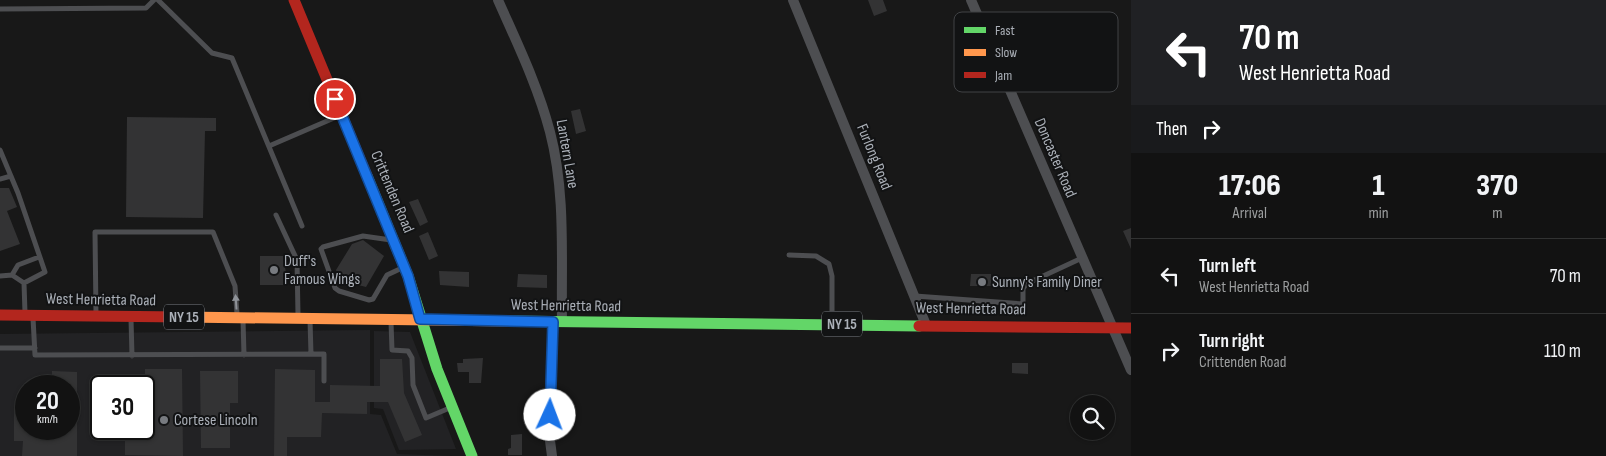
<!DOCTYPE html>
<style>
body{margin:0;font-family:"Sofia Sans Condensed",sans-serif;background:#1f2020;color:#f1f3f6;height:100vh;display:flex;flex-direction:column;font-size:19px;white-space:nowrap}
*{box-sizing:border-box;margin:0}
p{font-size:16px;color:#9c9e9f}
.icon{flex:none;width:28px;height:28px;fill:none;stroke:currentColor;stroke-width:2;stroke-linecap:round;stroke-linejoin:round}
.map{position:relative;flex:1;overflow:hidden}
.side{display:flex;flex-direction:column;background:#121212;width:475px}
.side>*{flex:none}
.hud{background:#202124;color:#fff;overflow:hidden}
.tools{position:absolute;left:1070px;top:395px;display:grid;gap:10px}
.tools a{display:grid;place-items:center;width:45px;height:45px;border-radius:50%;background:#121212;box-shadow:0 1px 4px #0004,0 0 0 1px #313232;font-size:25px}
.speed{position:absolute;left:15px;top:375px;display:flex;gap:10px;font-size:25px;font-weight:700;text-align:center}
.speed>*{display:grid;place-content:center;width:65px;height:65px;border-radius:50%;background:#121212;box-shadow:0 1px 4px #0004,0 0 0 1px #313232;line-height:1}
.speed small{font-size:12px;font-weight:400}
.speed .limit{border:2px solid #111;border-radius:8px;background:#fff;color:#111}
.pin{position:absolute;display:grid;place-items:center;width:42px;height:42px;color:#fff;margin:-21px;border:2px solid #fff;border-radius:50%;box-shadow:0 1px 5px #0007}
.me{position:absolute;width:55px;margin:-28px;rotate:2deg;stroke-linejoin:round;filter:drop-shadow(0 0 4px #0008)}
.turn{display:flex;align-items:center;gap:18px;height:105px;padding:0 25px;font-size:22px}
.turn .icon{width:65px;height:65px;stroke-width:2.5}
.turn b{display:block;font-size:35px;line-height:42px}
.then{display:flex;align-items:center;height:48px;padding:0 25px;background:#0003;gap:10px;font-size:19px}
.eta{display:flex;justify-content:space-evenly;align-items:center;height:85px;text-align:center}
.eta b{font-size:30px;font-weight:800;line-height:35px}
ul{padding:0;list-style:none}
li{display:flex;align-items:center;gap:15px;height:75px;padding:0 25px;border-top:1px solid #313232}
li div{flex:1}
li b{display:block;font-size:19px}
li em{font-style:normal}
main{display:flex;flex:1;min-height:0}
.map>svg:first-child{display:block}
</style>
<main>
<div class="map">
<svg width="1131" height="456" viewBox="0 0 1131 456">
<rect width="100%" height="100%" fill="#181818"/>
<path fill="#222224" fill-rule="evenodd" d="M370 330V414L381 415 397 454 452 456H0V334ZM26 386H69V429H26ZM101 386H144V429H101Z
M374 331 410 332 456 449 399 450 383 409 374 408Z"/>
<path fill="#333334" d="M868 0H883L887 11 874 16Z
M580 109 586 131 576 134 571 111Z
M127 117 216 118V131H205L203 218 126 217Z
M0 188H9L17 207 7 211 20 244 0 251Z
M418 199 428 222 420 226 409 202Z
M1131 228V249L1123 231Z
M428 232 438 256 429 260 419 236Z
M363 240 384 256 366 287 339 280 336 270 352 244Z
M260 256H283L286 273H283V285H260Z
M439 271 469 272V287L440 285Z
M518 274 547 275V288L517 287Z
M971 274H991V286H970Z
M483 358 481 383H469V372H458L457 363H463V359Z
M380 359H402L404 393 422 435 405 442 388 402H367V414L322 413 321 437H287V456H274L275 369 315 370V402H330V385L380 386Z
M1012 363H1028V374L1012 373Z
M145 369H182L183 456 125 455V439H145Z
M52 371 77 372V456H22L23 441H14V407L26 408V429H69V386H52Z
M200 371H238V403H230V448H201Z
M522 434V455H508V449L511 448V435Z"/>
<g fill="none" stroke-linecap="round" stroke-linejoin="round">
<path stroke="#4d4e51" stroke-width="5" d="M158 0 212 53 232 58 302 226
M0 9 146 8 154 0
M269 146 341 115
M0 150 18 193 45 272 24 283
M0 179 11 176
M276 215 297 260 298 315
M391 240 363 236 323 247 321 249 335 288 339 291 369 300 373 299 387 275 402 268
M789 255 816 256 829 264 832 276V322
M12 275 24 283 25 313
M0 276 12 275 18 265 39 257
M915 296 1023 304V289L1026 284 1082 258
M96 314 95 232H213L235 286 237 314
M33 318 35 355 324 354V381
M131 319 132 356
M243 320 244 355
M310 320 311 354
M391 322 392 350 408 351 412 358 413 385 426 418 452 407
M0 348H35"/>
<path stroke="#4d4e51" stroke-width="10" d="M498 0C517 43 538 86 550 132 566 193 561 259 562 322
M793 0 926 325
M971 0 1131 370
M552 456 549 433 553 322"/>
<path stroke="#63d668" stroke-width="11" d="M367 176 408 276 437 369 472 456
M510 321 919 326"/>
<path stroke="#ff974d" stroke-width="11" d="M183 317 510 321"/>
<path stroke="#b3261e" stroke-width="11" d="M294 0 367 176
M0 315 183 317
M919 326 1131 328"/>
</g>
<defs><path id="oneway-solid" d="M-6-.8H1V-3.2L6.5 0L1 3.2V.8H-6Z" transform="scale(1.25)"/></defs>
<use fill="#8f9399" href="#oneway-solid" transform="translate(236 302) rotate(-94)"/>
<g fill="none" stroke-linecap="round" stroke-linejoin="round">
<defs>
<path id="route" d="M335 99 408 276 420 319 553 322 550 415"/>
</defs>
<use href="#route" stroke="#114b97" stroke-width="12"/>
<use href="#route" stroke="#1a73e8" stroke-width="9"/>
</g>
<g fill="#787b80" stroke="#121314" stroke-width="2">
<circle cx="274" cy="270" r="5"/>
<circle cx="982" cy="282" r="5"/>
<circle cx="164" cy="420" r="5"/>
</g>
<g text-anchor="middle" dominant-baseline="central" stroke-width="4" stroke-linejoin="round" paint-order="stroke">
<g fill="#121314" stroke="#7d8187" stroke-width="1">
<rect x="164" y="304.5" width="40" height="25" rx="4"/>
<rect x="822" y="311.5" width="40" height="25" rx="4"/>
</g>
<g font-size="15" font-weight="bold" fill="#abb0b8">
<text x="184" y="317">NY 15</text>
<text x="842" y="324">NY 15</text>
</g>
<g font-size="16" fill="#abb0b8" stroke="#121314">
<text transform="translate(567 154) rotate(80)">Lantern Lane</text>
<text transform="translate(874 157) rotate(68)">Furlong Road</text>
<text transform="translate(1055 158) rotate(67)">Doncaster Road</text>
<text transform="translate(392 192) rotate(67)">Crittenden Road</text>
<text transform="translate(101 300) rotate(1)">West Henrietta Road</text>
<text transform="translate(566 306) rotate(1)">West Henrietta Road</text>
<text transform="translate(971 309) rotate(1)">West Henrietta Road</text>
</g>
<g font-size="16" fill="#abb0b8" stroke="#121314" text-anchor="start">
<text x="284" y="261">Duff's<tspan x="284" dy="18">Famous Wings</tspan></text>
<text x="992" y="282">Sunny's Family Diner</text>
<text x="174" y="420">Cortese Lincoln</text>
</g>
</g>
<rect x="954" y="12" width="164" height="80" rx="8" fill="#121314" stroke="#404245" stroke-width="1"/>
<rect x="964" y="27" width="22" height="6" fill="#63d668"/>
<rect x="964" y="49" width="22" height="7" fill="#ff974d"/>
<rect x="964" y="72" width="22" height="6" fill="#b3261e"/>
<g font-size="14" fill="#abb0b8">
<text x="995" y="35">Fast</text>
<text x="995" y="57">Slow</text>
<text x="995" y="80">Jam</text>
</g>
</svg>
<div class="tools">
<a><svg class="icon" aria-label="search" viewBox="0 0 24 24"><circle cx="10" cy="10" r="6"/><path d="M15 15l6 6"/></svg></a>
</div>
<div class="speed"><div>20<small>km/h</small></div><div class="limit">30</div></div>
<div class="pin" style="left:335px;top:99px;background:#d93025"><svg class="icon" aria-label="arrive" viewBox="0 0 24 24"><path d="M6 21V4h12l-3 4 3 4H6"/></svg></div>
<svg class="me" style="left:550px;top:415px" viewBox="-20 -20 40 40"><circle r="19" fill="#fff"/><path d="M0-13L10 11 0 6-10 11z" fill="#1a73e8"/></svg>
</div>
<section class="side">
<div class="hud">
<div class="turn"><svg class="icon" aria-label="left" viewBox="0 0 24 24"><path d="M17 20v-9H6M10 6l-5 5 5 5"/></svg><div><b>70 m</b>West Henrietta Road</div></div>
<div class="then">Then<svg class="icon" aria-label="right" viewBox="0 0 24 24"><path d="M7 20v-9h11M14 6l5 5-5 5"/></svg></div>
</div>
<div class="eta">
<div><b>17:06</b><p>Arrival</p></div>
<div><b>1</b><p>min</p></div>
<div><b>370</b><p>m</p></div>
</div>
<ul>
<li><svg class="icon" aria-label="left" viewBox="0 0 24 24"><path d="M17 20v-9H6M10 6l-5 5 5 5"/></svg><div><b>Turn left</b><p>West Henrietta Road</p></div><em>70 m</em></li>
<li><svg class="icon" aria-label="right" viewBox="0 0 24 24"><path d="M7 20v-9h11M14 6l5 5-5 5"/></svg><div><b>Turn right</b><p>Crittenden Road</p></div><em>110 m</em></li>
</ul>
</section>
</main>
